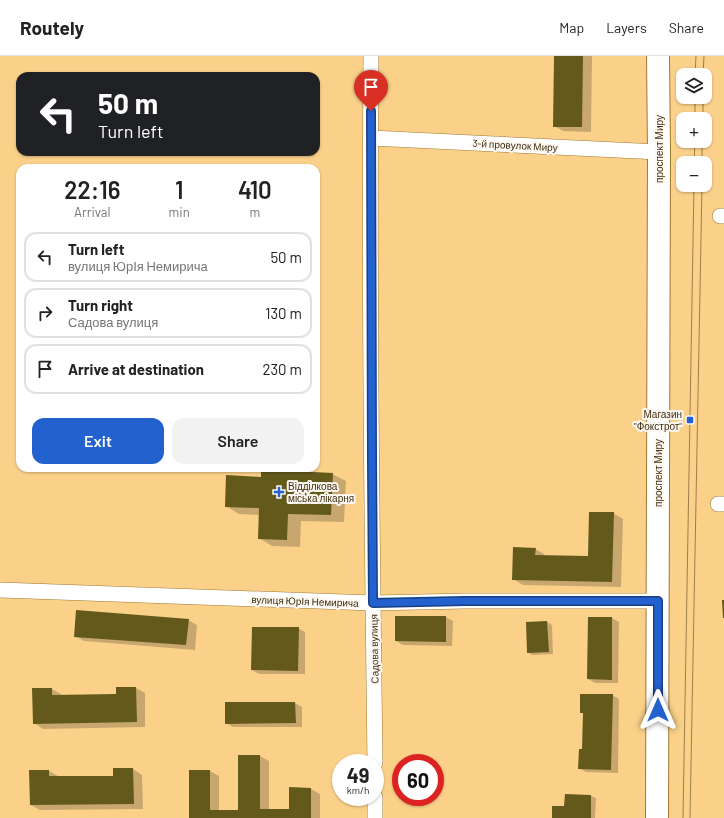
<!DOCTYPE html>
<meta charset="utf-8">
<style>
body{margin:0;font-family:Barlow,sans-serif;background:#f2f2f2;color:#222;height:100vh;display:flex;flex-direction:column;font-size:15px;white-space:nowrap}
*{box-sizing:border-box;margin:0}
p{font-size:13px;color:#767676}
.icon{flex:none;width:22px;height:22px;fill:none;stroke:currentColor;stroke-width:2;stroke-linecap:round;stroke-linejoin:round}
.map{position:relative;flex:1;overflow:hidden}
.side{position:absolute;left:16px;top:108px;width:304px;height:308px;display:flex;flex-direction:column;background:#fff;border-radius:12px;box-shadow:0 1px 3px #0004}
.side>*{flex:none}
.hud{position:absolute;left:16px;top:16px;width:304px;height:84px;border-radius:12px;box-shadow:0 1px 3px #0004;background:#202124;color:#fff;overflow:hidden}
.controls{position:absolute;left:676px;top:12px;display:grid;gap:8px}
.controls a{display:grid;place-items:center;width:36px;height:36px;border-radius:8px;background:#fff;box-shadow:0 1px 3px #0004;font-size:20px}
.speed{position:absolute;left:332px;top:698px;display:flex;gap:8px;font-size:20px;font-weight:700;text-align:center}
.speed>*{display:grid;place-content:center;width:52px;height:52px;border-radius:50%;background:#fff;box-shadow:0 1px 3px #0004;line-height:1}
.speed small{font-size:10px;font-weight:400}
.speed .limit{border:6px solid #d22;background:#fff;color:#111}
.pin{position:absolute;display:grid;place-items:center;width:34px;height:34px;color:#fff;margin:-41px -17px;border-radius:50% 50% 50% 0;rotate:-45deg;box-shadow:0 0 4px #0007}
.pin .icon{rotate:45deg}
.me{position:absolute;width:44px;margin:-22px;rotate:0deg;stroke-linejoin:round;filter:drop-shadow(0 0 3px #0008)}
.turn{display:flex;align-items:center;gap:14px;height:84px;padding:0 16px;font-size:18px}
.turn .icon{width:52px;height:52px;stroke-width:2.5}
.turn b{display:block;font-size:28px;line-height:34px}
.eta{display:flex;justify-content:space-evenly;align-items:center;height:68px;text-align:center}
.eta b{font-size:24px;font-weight:600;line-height:28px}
.primary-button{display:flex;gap:8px;margin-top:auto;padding:8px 16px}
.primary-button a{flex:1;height:46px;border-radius:12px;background:#2361ce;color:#fff;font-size:16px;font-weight:600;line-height:46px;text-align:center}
.primary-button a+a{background:#f2f2f2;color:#222}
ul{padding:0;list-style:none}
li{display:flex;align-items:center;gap:12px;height:50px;margin:0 8px 6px;padding:0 8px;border:2px solid #e0e0e0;border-radius:12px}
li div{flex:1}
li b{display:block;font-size:15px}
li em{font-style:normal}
header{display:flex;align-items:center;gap:24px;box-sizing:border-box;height:56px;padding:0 20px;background:#fff;border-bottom:1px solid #e0e0e0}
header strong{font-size:19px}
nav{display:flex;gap:22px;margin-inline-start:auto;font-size:14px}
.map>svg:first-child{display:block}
</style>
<header>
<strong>Routely</strong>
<nav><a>Map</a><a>Layers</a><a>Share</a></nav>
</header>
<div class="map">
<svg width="724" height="762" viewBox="0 0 724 762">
<rect width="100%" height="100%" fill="#fbd18a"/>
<path fill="#0003" d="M555 0H592L591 76 563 75 554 70Z
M262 412H305V416L332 418 346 425 344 466 301 465 300 491 272 490 259 482 260 459 239 458 226 450 262 422Z
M613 457 623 463 621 531 523 529 513 523 535 493 544 498V500L589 501Z
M446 561 453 565 452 590 403 589 396 585Z
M589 562H612L619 566 618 627H595L588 623Z
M188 564 197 569 195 594 84 585 75 580Z
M547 566 552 569 553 598 532 599 528 596 527 567Z
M298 572 305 576V618H259L252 614Z
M136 632 145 637V671L43 673 34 667 52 633 61 638V640L117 639Z
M612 639 619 643 618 717 586 716 579 712 583 694 584 658 581 656Z
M226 647H295L302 651V671H233L226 667Z
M260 700 269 705V754H290V732L311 733 320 738V762H190L210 715 219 720V755H239Z
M114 713H133L142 719 143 753 40 754 31 749 30 715H49L58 720V721H114Z
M566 739 591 740 596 742 595 762H553L569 751Z"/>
<path fill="#62591b" d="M554 0H583L582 71H553Z
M261 412H292V415L333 417 331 459 288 458 287 484 258 483 259 452 225 451 226 419 261 421Z
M589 456H614L612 526 512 524 513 491 536 492 535 499 588 500Z
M722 544H724V562H723Z
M76 554 189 563 186 589 74 581Z
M395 560H446V586L395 585Z
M588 561H612V624L587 623Z
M547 565 549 596 527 597 526 566Z
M252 571H299L298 615 251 614Z
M116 631H136L137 666 33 668 32 632H52V639L116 638Z
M580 638H613L611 714 578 713 579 693H582L583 657H580Z
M225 646H295L296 667 225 668Z
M238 699H260V753H289V731L311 732V762H189V714H210V754H238Z
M113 712H133L134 748 30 749 29 714H49V720H113Z
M565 738 591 739V762H552V750H564Z"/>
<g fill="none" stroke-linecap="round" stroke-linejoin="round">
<defs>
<path id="street" d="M371 0C369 236 372 471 375 707
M371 82 659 96
M720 160H724
M718 448H724
M0 534 373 547 465 545H658
M375 741V762"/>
<path id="primary" d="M657 762 659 96 658 0"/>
</defs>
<use href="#street" stroke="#9f7930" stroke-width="16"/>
<use href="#primary" stroke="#9f7930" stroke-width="24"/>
<use href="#street" stroke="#fff" stroke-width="15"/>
<use href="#primary" stroke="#fff" stroke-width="22"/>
<path stroke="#9b7e4b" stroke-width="1" d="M695 19 696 0
M703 19 704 0
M695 63V41
M703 63V41
M694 107 695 85
M702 107V85
M683 762 694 129
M690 762 702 129"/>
</g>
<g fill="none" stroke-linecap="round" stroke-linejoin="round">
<defs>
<path id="route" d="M371 55 372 403 373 547 465 545H658V654"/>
</defs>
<use href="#route" stroke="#173f86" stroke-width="10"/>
<use href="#route" stroke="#2361ce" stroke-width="7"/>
</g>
<g fill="#2361ce" stroke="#fdf8f2" stroke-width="1.5">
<rect x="686" y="360" width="8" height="8" rx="2"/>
<path d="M277 430h4v4h4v4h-4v4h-4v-4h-4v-4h4z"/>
</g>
<g text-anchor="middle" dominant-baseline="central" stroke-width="4" stroke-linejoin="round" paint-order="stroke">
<g font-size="10" fill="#3f2f10" stroke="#fdf8f2">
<text transform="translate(515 89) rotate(3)">3-й провулок Миру</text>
<text transform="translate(659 93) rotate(-90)">проспект Миру</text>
<text transform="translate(658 417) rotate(-90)">проспект Миру</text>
<text transform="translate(305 545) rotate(2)">вулиця ЮрІя Немирича</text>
<text transform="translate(374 593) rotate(-91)">Садова вулиця</text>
</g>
<g font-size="10" fill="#3f2f10" stroke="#fdf8f2" text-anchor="end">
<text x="682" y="358">Магазин<tspan x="682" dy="12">"Фокстрот"</tspan></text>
<text x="288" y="430" text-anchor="start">Відділкова<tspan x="288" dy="12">міська лікарня</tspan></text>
</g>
</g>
</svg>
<div class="controls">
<a><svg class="icon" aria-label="layers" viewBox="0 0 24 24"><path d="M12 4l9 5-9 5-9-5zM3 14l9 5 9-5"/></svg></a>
<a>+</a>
<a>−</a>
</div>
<div class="speed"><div>49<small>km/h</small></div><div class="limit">60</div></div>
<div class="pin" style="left:371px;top:55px;background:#d93025"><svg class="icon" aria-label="arrive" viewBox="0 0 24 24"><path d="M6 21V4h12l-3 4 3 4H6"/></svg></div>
<svg class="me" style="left:658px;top:654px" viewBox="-20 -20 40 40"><path d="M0-17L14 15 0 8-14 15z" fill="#2361ce" stroke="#fff" stroke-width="4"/></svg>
<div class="hud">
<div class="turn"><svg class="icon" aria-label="left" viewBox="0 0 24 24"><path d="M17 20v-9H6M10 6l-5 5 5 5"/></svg><div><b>50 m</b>Turn left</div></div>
</div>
<section class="side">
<div class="eta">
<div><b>22:16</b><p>Arrival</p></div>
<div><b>1</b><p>min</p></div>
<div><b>410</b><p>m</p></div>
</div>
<ul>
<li><svg class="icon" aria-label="left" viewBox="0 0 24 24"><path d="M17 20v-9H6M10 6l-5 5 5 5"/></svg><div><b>Turn left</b><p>вулиця ЮрІя Немирича</p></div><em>50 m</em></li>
<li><svg class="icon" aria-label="right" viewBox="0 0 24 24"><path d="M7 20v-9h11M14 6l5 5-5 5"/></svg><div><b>Turn right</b><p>Садова вулиця</p></div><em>130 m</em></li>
<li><svg class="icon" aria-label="arrive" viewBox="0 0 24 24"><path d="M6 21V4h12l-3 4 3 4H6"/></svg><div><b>Arrive at destination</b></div><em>230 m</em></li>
</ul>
<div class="primary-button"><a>Exit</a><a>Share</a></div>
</section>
</div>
